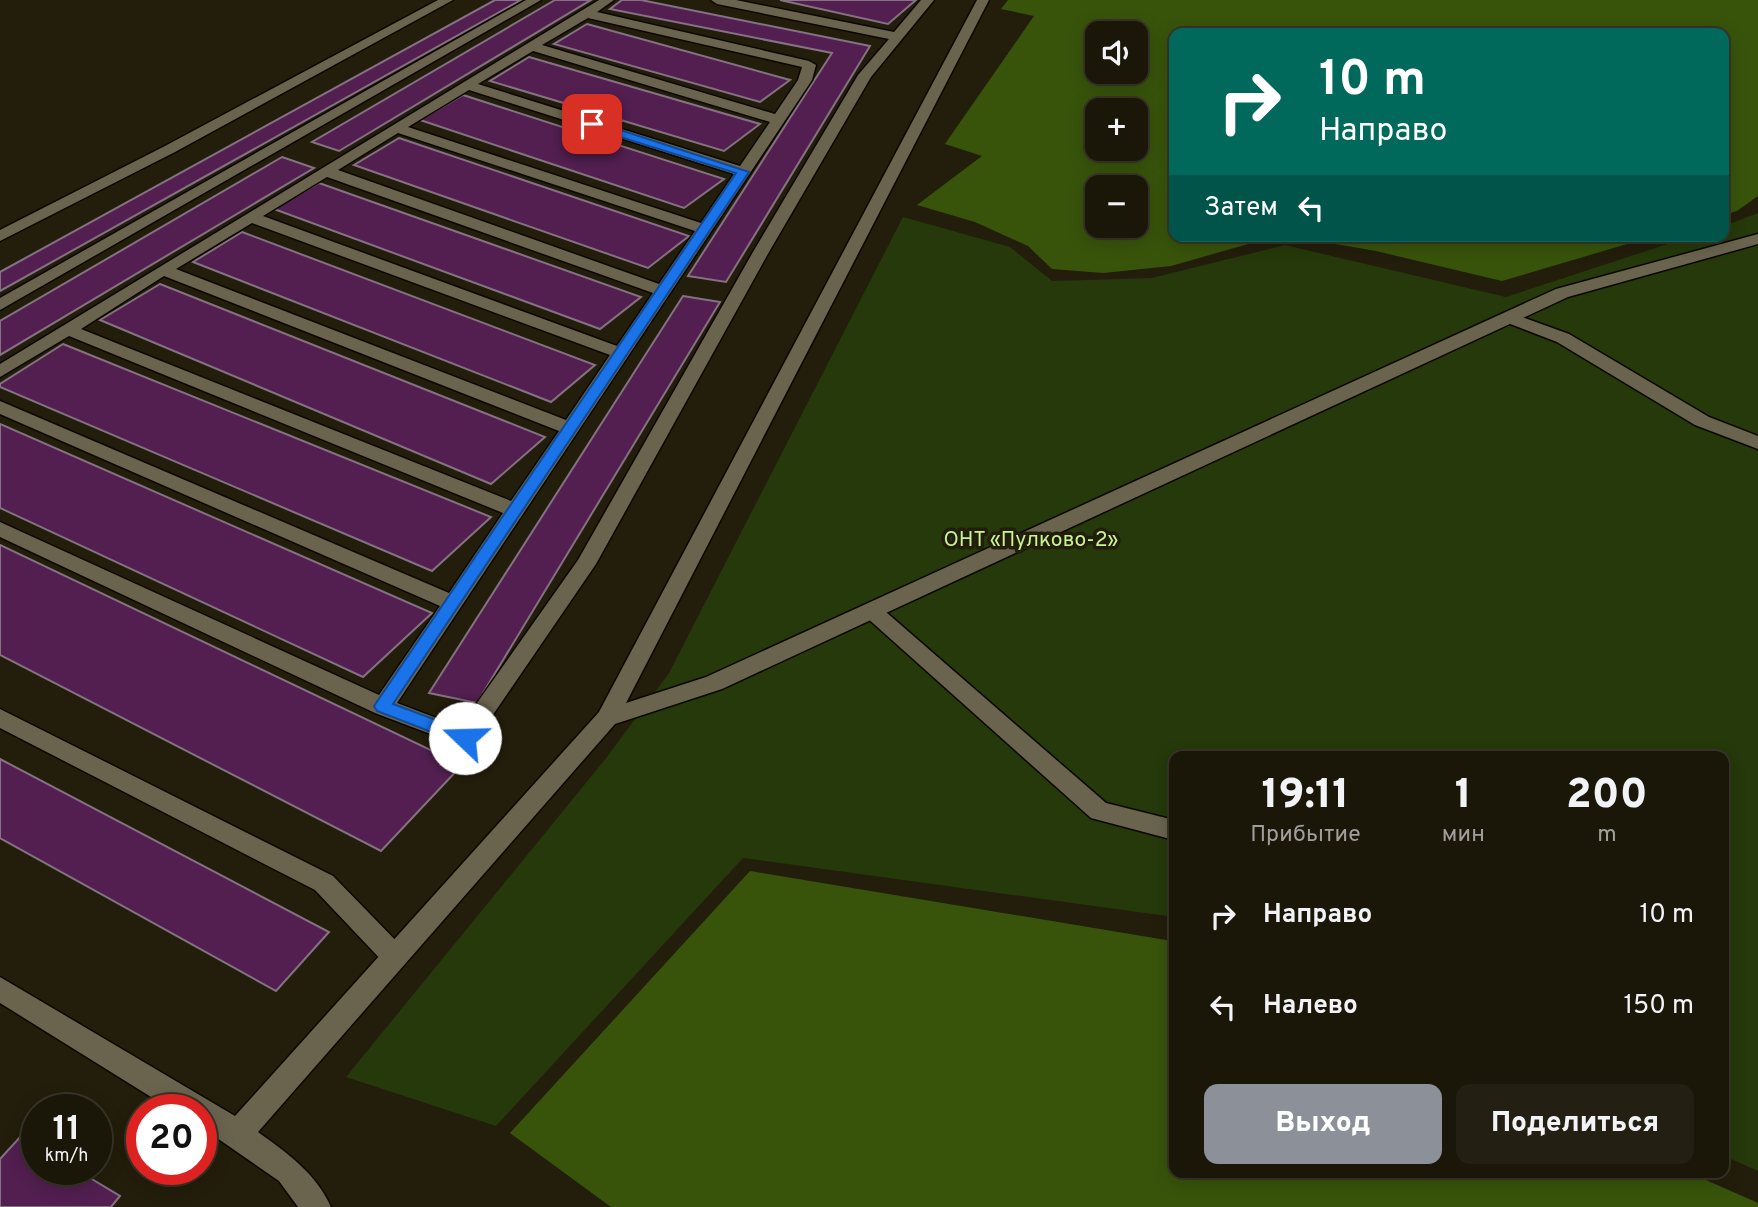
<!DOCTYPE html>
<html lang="ru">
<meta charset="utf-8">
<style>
body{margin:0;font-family:Overpass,sans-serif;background:#231f12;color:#f1f3f6;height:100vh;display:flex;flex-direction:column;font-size:26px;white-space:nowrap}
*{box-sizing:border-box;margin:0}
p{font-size:23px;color:#9f9f9c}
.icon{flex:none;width:38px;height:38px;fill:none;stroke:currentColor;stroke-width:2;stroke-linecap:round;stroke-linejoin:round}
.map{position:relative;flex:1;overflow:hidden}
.drawer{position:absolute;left:1169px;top:751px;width:560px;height:427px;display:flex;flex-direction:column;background:#1a1608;border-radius:14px;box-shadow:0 4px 18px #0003,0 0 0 2px #383529}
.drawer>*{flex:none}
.banner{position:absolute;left:1169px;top:28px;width:560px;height:214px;border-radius:14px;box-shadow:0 4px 18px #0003,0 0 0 2px #383529;background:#00695c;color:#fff;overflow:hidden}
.tools{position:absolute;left:1085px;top:21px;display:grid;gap:14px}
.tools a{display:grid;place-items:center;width:63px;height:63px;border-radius:14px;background:#1a1608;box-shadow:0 4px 18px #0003,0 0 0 2px #383529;font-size:35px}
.speed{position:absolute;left:21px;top:1094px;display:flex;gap:14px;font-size:35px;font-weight:700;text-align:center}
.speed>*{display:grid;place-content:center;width:91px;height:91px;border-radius:50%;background:#1a1608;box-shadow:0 4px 18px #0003,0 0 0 2px #383529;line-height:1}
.speed small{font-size:18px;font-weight:400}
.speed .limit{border:10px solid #d22;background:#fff;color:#111}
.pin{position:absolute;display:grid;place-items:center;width:60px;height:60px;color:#fff;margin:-30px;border-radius:14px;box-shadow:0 4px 10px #0006}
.me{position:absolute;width:77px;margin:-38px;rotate:291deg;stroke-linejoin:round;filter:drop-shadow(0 0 5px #0008)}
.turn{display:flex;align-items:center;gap:24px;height:147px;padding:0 35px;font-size:32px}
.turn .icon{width:91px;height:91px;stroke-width:2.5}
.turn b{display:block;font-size:49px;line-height:60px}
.then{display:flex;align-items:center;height:66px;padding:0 35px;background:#0003;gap:14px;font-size:26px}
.eta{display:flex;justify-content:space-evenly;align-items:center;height:119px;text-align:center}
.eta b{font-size:42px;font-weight:800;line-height:49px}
.primary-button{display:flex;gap:14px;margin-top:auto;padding:14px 35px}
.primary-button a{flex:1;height:80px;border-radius:14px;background:#8c9099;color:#fff;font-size:28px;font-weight:800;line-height:80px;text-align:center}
.primary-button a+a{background:#231f12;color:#f1f3f6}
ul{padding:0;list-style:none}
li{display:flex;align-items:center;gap:21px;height:91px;padding:0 35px}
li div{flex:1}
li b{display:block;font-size:26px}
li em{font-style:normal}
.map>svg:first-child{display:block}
</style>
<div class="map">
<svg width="1758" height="1207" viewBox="0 0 1758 1207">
<rect width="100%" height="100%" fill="#231e0b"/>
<path fill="#25390a" d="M1758 213V1171L1724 1156V756H1174V917L743 858 496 1126 346 1077 607 757 669 673 903 217 1010 247 1052 281 1152 278 1285 245 1506 297 1692 236H1724V226Z"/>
<path fill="#38540b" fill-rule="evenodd" d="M1008 0H1758V196L1737 211 1724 215V33H1174V236H1276L1171 266 1103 273 1052 269 1028 246 975 222 917 205 982 156 945 144 1034 16 1001 9ZM1097 33H1136V72H1097ZM1097 110H1136V149H1097ZM1097 187H1136V226H1097Z
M1290 236H1654L1502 281 1376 251Z
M750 871 1166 940 1174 943V1172L1690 1173 1758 1203V1207H611L510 1133Z"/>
<path fill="#521f50" stroke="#847282" stroke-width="2" d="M495 0H521L0 291V272Z
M555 0H591L339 151 312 142Z
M622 0H641L870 46 726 282 688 276 832 53 610 9Z
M780 0H916L888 24Z
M587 24 790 80 760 102 554 44Z
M529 57 760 124 724 151 490 81Z
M463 95 724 179 684 208 420 120Z
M399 138 689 236 648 268 354 165Z
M282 157 314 168 0 355V321Z
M319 183 641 297 600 329 274 209Z
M242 232 595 365 551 402 193 262Z
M160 284 545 437 491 484 100 320Z
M683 296 720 302 477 703 429 693Z
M63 344 491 517 432 571 0 387V384Z
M0 424 432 613 363 677 0 508Z
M0 545 462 765 381 851 0 655Z
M0 759 329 932 276 991 0 838Z
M21 1136 37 1146V1169H75L120 1196 111 1207H0V1159Z"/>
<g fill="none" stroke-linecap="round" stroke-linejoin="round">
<defs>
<path id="lane" d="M438 0H453L175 152 0 241V230L165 146Z
M526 0H541L0 310V298Z
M599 0H614L597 12 809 61 816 65 812 80 397 703 460 727 578 560 753 252 858 75 889 39 717 4 711 0H736L894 32 921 0H934L871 77 769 252 596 564 473 744 465 747 375 713 0 537V522L379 695 440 606 0 414V401L449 593 503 513 69 336 0 377V364ZM588 18 802 67 798 80 775 114 542 45ZM533 51 770 122 740 166 478 84ZM469 90 734 174 701 223 408 127ZM398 133 695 231 659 284 338 170ZM327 177 653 293 617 346 263 216ZM252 223 610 355 566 420 176 269ZM164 276 559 431 511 501 81 329Z
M1511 313 1569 334 1709 417 1758 436V449L1695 425 1557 342 1505 322 1503 318Z
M872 604 879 606 1106 803 1174 820V840L1091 818 865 616 861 611 865 606Z
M0 709 333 876 404 949 408 957 404 965 395 968 386 965 315 890 0 728Z"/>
<path id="street" d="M977 0H989L626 703 706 677 1556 289 1758 234V244L1568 297 722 689 615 724 258 1132C287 1153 316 1173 331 1207H298L279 1181 201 1127V1110H172L0 1003V977L235 1116 599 712Z"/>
</defs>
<use href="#lane" stroke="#0c0700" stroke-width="3"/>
<use href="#street" stroke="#0c0700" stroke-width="3"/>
<use href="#lane" fill="#6a644f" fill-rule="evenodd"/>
<use href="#street" fill="#6a644f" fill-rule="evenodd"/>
</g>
<path fill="#1a73e8" stroke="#114b97" stroke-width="2" d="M588 122H596L749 172 393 704 471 733 473 738 471 743 465 745 377 711 374 706 736 173 588 127Z"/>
<g text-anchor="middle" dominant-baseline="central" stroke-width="7" stroke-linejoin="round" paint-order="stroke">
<g font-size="21" fill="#c7f495" stroke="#231e0b">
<text x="1031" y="540">ОНТ «Пулково-2»</text>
</g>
</g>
</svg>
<div class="tools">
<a><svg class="icon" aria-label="sound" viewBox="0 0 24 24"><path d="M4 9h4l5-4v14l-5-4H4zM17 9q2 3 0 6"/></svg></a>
<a>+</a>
<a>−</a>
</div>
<div class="speed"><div>11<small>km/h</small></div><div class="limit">20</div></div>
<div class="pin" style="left:592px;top:124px;background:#d93025"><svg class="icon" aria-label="arrive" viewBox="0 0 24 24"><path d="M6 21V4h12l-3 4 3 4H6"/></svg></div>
<svg class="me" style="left:465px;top:738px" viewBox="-20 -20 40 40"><circle r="19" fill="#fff"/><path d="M0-13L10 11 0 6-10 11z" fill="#1a73e8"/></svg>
<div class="banner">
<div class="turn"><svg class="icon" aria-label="right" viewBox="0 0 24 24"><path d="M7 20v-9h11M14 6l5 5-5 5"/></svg><div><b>10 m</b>Направо</div></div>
<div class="then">Затем<svg class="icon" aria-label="left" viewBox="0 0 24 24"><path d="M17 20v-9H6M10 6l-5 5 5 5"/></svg></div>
</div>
<section class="drawer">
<div class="eta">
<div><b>19:11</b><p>Прибытие</p></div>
<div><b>1</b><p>мин</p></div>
<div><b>200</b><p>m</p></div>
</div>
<ul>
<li><svg class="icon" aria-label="right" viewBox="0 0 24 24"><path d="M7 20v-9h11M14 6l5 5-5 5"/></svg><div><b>Направо</b></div><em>10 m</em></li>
<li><svg class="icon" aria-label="left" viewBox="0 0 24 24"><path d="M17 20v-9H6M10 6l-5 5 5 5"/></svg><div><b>Налево</b></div><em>150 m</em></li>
</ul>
<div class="primary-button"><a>Выход</a><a>Поделиться</a></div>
</section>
</div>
